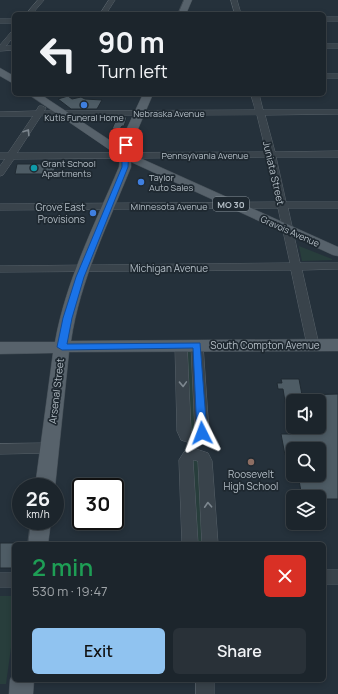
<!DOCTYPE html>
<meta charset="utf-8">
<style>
body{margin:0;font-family:Manrope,sans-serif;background:#293138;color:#f1f3f6;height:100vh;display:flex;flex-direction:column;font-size:15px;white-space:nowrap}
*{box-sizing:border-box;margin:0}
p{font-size:13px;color:#a0a5a9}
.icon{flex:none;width:22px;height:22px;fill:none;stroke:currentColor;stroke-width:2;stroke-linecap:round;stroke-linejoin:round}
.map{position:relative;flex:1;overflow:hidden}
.panel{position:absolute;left:12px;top:542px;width:314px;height:140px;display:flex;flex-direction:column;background:#1c252c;border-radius:6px;box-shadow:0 2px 6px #0003,0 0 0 1px #3a4248}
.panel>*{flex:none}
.top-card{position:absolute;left:12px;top:12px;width:314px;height:84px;border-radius:6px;box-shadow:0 2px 6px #0003,0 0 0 1px #3a4248;background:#1c252c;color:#f1f3f6;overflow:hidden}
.fabs{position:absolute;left:286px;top:394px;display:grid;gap:8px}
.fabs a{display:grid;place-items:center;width:40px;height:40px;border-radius:6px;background:#1c252c;box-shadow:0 2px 6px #0003,0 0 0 1px #3a4248;font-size:20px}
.speed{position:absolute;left:12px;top:478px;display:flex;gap:8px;font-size:20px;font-weight:700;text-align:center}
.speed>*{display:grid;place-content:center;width:52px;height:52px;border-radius:50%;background:#1c252c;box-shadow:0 2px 6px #0003,0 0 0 1px #3a4248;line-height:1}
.speed small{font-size:10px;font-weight:400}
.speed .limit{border:2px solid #111;border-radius:6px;background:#fff;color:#111}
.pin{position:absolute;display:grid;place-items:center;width:34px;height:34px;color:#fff;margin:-17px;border-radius:8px;box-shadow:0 2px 6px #0006}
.me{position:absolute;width:44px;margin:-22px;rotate:357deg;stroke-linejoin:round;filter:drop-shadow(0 0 3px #0008)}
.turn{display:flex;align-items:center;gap:14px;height:84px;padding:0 20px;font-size:18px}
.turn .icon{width:52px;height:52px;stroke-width:2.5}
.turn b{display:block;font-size:28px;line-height:34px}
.round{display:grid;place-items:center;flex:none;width:42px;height:42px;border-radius:6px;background:#293138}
.headline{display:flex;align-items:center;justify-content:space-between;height:68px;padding:0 20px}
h1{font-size:24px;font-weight:600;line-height:30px;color:#1e9e55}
.primary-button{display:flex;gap:8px;margin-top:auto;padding:8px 20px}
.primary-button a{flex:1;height:46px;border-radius:6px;background:#90c3f0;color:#111;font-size:16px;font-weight:600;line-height:46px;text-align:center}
.primary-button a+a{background:#293138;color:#f1f3f6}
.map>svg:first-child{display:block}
</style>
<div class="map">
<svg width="338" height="694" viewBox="0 0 338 694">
<rect width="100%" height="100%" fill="#25313b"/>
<path fill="#283e3c" d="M299 246 332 259V260L302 261Z
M185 350H192L197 431H190Z
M193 460 198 461 205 544H194L191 461Z
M0 596H14V626L6 684H0Z"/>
<path fill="#4e5c65" stroke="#202a32" d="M68 96 72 99 81 97 85 99 102 100 97 109H71L58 99Z
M120 117H127L124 126H122L120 129H112L115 122H117Z
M17 164H57L54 171H51L50 174H15Z
M281 379H299L302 395 338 394V499H323L327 520 319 521V497H302L298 475H319V449H293V455H285L281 434H291L290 427H319V401H293V426H289L283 389H278L277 383H282Z
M0 543H14V568H0Z"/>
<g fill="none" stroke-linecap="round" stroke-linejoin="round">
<defs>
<path id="minor" d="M38 0H44L32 14H26Z
M109 0H115L106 14H100Z
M231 0H237L241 14H235Z
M324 17H338V21H324Z
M0 19H14V23H0Z
M14 30V36L6 46H14V50L0 51V45L12 31Z
M324 44H338V48H324Z
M324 74H338V78H324Z
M251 94H259L263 110H338V114L265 115 275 152 338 151V157H276L286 202H338V208H288L300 263H338V269L302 270 319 345 317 348 313 349 309 348 307 345 291 270 0 272V266L290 263 278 208 0 210V204L277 202 267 157 14 159 3 175 0 176V166L5 159H0V153H8L33 116H0V112L36 111 39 106H42L46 108 44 111 255 110ZM257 115 266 152 17 153 41 116Z
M181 341 185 342 187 345 191 431 193 433 195 432 191 345 193 342 197 341 201 342 203 345 209 433C202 445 192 444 181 440L177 431 175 345 177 342Z
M49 443 54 444 56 448 54 452 49 453 0 454V444Z
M196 449 208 453 212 461 218 544H202L198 461 194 460 193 461 198 544H182L179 460 184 452Z
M324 570H338V584H324Z
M0 573H14V587H0Z
M196 680H214V694H196Z"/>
<path id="major" d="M184 0H192L186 14H178Z
M0 68 14 76V84L0 76Z
M28 94H40L120 147V143L143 94H153L132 143 131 154 338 247V256L333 255 131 162V167C108 224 80 280 71 341L338 339V351L69 352 55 487H35L53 353 0 354V342H55C66 280 95 224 119 167L120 157Z
M31 521H51L48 544H28Z
M14 672V680H34L33 694H9L10 680Z"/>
</defs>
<use href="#minor" stroke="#576169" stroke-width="1"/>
<use href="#major" stroke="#424c54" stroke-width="1"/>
<use href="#minor" fill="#39434b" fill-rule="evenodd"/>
<use href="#major" fill="#57626b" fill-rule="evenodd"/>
</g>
<defs><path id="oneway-chevron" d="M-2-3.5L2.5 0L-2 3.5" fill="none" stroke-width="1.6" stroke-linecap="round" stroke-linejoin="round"/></defs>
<g stroke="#7d878f">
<use href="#oneway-chevron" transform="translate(27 132) rotate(-57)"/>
<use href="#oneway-chevron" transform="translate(183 384) rotate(88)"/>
<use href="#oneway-chevron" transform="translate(208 505) rotate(-93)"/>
</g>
<path fill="#1a73e8" stroke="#114b97" d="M126 143 129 145 128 167 84 277 72 318 67 344 200 343 207 433 205 435H198L197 433 193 348 62 350 57 347 63 318 76 277 122 167V145Z"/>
<g fill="#3f7fe0" stroke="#1e2830" stroke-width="1.5">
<circle cx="84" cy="105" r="4"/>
<circle cx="141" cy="182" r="4"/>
<circle cx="93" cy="213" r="4"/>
</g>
<circle fill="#0f9aa8" stroke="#1e2830" stroke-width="1.5" cx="34" cy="168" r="4"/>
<circle fill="#8d6e63" stroke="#1e2830" stroke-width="1.5" cx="251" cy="462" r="4"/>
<g text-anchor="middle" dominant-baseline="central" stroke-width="3.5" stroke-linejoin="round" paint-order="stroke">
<g font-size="9" fill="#b4bec6" stroke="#1e2830">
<text x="169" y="113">Nebraska Avenue</text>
<text x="205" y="155">Pennsylvania Avenue</text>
<text x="169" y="206">Minnesota Avenue</text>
<text transform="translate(290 231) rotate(24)">Gravois Avenue</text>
</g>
<g font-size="9" fill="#b4bec6" stroke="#1e2830" text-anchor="start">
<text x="84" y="117" text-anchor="middle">Kutis Funeral Home</text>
<text x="42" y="163">Grant School<tspan x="42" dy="10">Apartments</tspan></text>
<text x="149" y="177">Taylor<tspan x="149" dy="10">Auto Sales</tspan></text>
</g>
<rect fill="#1e2830" stroke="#879199" stroke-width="1" x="213" y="197" width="36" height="14" rx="3"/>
<g font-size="9" font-weight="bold" fill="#b4bec6">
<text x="231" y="204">MO 30</text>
</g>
<g font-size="10" fill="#b4bec6" stroke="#1e2830">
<text transform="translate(274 173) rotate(77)">Juniata Street</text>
<text x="169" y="268">Michigan Avenue</text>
<text x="265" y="345">South Compton Avenue</text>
<text transform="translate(56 391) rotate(-83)">Arsenal Street</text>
</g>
<g font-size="10" fill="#b4bec6" stroke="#1e2830" text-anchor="end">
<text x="85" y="207">Grove East<tspan x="85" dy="12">Provisions</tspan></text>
<text x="251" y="474" text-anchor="middle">Roosevelt<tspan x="251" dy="12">High School</tspan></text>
</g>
</g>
</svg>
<div class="fabs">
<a><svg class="icon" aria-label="sound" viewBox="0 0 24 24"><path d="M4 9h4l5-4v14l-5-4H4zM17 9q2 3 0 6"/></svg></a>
<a><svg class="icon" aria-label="search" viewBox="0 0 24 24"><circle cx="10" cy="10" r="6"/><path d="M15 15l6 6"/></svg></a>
<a><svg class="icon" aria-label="layers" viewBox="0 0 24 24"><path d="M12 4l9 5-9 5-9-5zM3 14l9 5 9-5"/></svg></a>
</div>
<div class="speed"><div>26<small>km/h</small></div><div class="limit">30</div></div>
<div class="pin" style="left:126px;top:145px;background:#d93025"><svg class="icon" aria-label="arrive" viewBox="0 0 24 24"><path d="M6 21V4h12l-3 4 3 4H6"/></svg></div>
<svg class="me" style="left:202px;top:433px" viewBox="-20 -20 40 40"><path d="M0-17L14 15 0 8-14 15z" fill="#1a73e8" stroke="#fff" stroke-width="4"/></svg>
<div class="top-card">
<div class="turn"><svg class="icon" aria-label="left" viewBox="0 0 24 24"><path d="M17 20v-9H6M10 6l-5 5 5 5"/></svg><div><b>90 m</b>Turn left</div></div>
</div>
<section class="panel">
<div class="headline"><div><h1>2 min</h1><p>530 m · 19:47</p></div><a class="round" style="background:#d93025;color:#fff"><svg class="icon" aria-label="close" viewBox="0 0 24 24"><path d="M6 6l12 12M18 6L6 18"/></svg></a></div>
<div class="primary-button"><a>Exit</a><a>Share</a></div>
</section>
</div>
